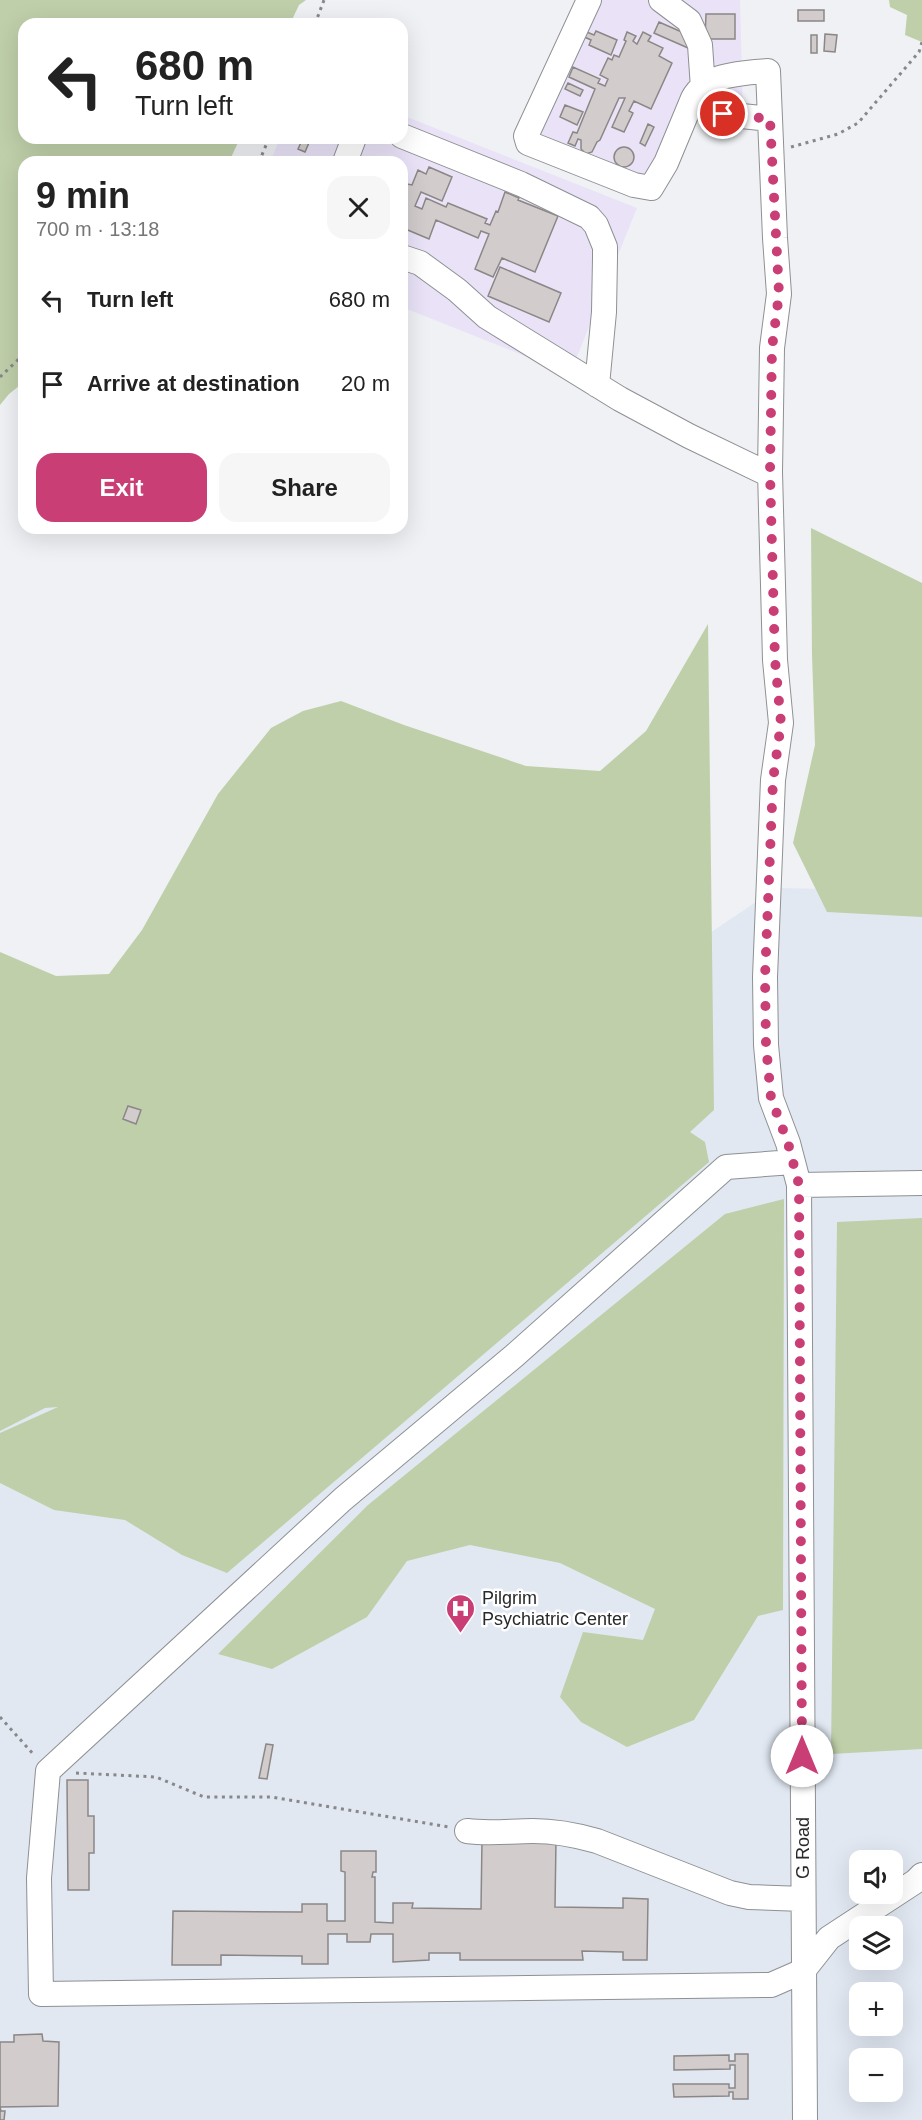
<!DOCTYPE html>
<meta charset="utf-8">
<style>
body{margin:0;font-family:Helvetica,sans-serif;background:#f6f6f6;color:#222;height:100vh;display:flex;flex-direction:column;font-size:22px;white-space:nowrap}
*{box-sizing:border-box;margin:0}
p{font-size:20px;color:#767676}
.icon{flex:none;width:33px;height:33px;fill:none;stroke:currentColor;stroke-width:2;stroke-linecap:round;stroke-linejoin:round}
.map{position:relative;flex:1;overflow:hidden}
.drawer{position:absolute;left:18px;top:156px;width:390px;height:378px;display:flex;flex-direction:column;background:#fff;border-radius:18px;box-shadow:0 6px 24px #0002}
.drawer>*{flex:none}
.banner{position:absolute;left:18px;top:18px;width:390px;height:126px;border-radius:18px;box-shadow:0 6px 24px #0002;background:#fff;color:#222;overflow:hidden}
.buttons{position:absolute;left:849px;top:1850px;display:grid;gap:12px}
.buttons a{display:grid;place-items:center;width:54px;height:54px;border-radius:12px;background:#fff;box-shadow:0 6px 24px #0002;font-size:30px}
.pin{position:absolute;display:grid;place-items:center;width:51px;height:51px;color:#fff;margin:-26px;border:3px solid #fff;border-radius:50%;box-shadow:0 2px 6px #0007}
.me{position:absolute;width:66px;margin:-33px;rotate:0deg;stroke-linejoin:round;filter:drop-shadow(0 0 4px #0008)}
.turn{display:flex;align-items:center;gap:21px;height:126px;padding:0 18px;font-size:27px}
.turn .icon{width:78px;height:78px;stroke-width:2.5}
.turn b{display:block;font-size:42px;line-height:51px}
.round{display:grid;place-items:center;flex:none;width:63px;height:63px;border-radius:18px;background:#f6f6f6}
.overview{display:flex;align-items:center;justify-content:space-between;height:102px;padding:0 18px}
h1{font-size:36px;font-weight:600;line-height:45px}
.action{display:flex;gap:12px;margin-top:auto;padding:12px 18px}
.action a{flex:1;height:69px;border-radius:18px;background:#c93e75;color:#fff;font-size:24px;font-weight:600;line-height:69px;text-align:center}
.action a+a{background:#f6f6f6;color:#222}
ul{padding:0;list-style:none}
li{display:flex;align-items:center;gap:18px;height:84px;padding:0 18px}
li div{flex:1}
li b{display:block;font-size:22px}
li em{font-style:normal}
.map>svg:first-child{display:block}
</style>
<div class="map">
<svg width="922" height="2120" viewBox="0 0 922 2120">
<rect width="100%" height="100%" fill="#eff1f4"/>
<path fill="#eae3f8" d="M579 0H740L743 116 692 91 644 197 518 143Z
M402 115 637 208 570 374 402 307V162H270L280 138H402Z"/>
<path fill="#e1e8f2" fill-rule="evenodd" d="M777 888 922 891V2120H0V1407ZM860 1860H892V1893H860ZM860 1926H892V1959H860ZM860 1992H892V2025H860ZM860 2058H892V2091H860Z"/>
<path fill="#bfcfa9" d="M0 0H306L299 5 290 24H24V138H240L229 162H24V382L9 394 0 405Z
M889 0H922V42L905 35 907 15 890 7Z
M811 528 922 583V917L827 912 793 843 815 745 812 655Z
M708 624 714 1110 690 1132 705 1142 709 1162 227 1573 182 1555 125 1520 54 1510 0 1483V1433L58 1407 45 1408 0 1431V952L56 976 109 974 142 930 218 794 271 728 303 711 341 701 404 725 526 766 600 771 646 731Z
M784 1199 783 1610 758 1616 694 1720 627 1747 581 1722 560 1697 583 1632 643 1640 655 1609 560 1563 470 1545 407 1561 367 1617 272 1669 218 1654 368 1505 725 1214Z
M922 1218V1749L831 1754 837 1222Z"/>
<path fill="#d2cdcc" stroke="#8b8786" stroke-width="1.5" d="M798 10H824V21H798Z
M706 14H735V39H705Z
M659 22 693 37 688 48 654 33Z
M582 30 594 35 596 31 617 40 611 55 589 45 591 40 580 35Z
M627 32 636 36 633 41 637 44 643 32 651 36 648 41 663 48 659 56 672 63 651 109 634 101 629 111 633 113 624 132 612 127 625 98H619L600 140 597 142 592 152 586 154 581 149V140L578 139 575 146 568 143 573 132 577 133 595 89 569 77 573 67 600 79 598 83 605 86 608 79 600 75 608 58 612 60 614 55 619 57 626 41 624 40Z
M825 34 837 35 835 52 824 51Z
M811 35H817V53H811Z
M568 83 583 90 580 96 565 89Z
M565 105 583 112 577 125 560 117Z
M648 124 654 127 645 146 640 143Z
M303 138H311L305 152 298 149Z
M614 157a10 10 0 1 1 20 0a10 10 0 1 1-20 0Z
M429 167 452 177 442 201 421 192 415 206 422 209 426 198 446 207 448 203 487 219 485 223 490 225 496 211 498 212 505 192 519 198 518 200 558 216 535 272 502 258 493 277 475 269 489 234 481 231 478 238 436 220 429 239 403 228 407 218 402 216V183L412 185 418 170 426 174Z
M500 267 561 293 549 322 488 296Z
M128 1106 141 1110 136 1124 123 1119Z
M266 1744 273 1745 267 1779 259 1778Z
M67 1780H88V1816H94V1853H89V1890H68Z
M482 1839 556 1840 555 1907 623 1908V1898L648 1899 647 1960H623V1952L582 1951 583 1960H460V1953H429V1960L393 1962V1934H371L370 1942H347V1934H328V1964H302V1956L221 1955V1965H172L173 1911 302 1912V1904H327V1921H345V1872L341 1871V1851H376V1872H373L372 1877H375V1922L393 1923V1903H413L412 1908 481 1909Z
M42 2034 43 2041 59 2042 58 2106 0 2107 1 2111H5L4 2120H0V2042H14V2035Z
M735 2054H748V2099H733V2092H729V2096L674 2097 673 2084H729V2088H735V2065H730V2069L674 2070V2056L729 2055V2061H735Z"/>
<g fill="none" stroke-linecap="round" stroke-linejoin="round">
<defs>
<path id="minor" d="M589 0 526 136 528 143 634 185 651 188 666 163 691 103
M661 0 689 21 700 45 703 88
M770 119 723 114 691 103C701 74 742 73 768 71L775 238 779 294 772 348 770 472 775 660 781 723 773 780 765 977 766 1045 771 1098 788 1143 799 1185 805 2120
M402 136 521 184 589 217 596 225 605 247V258L604 312 597 385
M345 162 354 138
M402 257 420 263 457 290 487 317 620 399 689 436 770 475
M793 1162 726 1167 514 1356 343 1499 48 1771 39 1878 41 1994 771 1985 803 1971 829 1938 916 1881 922 1875
M799 1185 922 1183
M467 1831C489 1834 511 1831 533 1831 554 1831 576 1835 597 1841L730 1893 749 1897 803 1899"/>
</defs>
<use href="#minor" stroke="#8e9093" stroke-width="26"/>
<path stroke="#87888a" stroke-width="3" stroke-dasharray="3 4.5" stroke-linecap="butt" d="M315 24 324 0
M791 147 838 134 858 123 919 52 922 42
M259 162 269 138
M0 377 24 354
M0 1717 35 1756
M76 1773 156 1777 204 1797H271L449 1827"/>
<use href="#minor" stroke="#fff" stroke-width="24"/>
</g>
<g fill="none" stroke-linecap="round" stroke-linejoin="round">
<path stroke="#c93e75" stroke-width="10" stroke-dasharray="0 18" d="M723 114 770 119 779 294 772 348 770 472 775 660 781 723 773 780 765 977 766 1045 771 1098 788 1143 799 1185 802 1756"/>
</g>
<defs>
<symbol id="hospital-pin" viewBox="-11 -11 22 30"><path d="M0 17L-7.5 6A9.5 9.5 0 1 1 7.5 6Z" fill="#c93e75" stroke="#fefeff"/><path d="M-5-5h3v3.5h4V-5h3V5h-3V1.5h-4V5h-3Z" fill="#fff"/></symbol>
</defs>
<g fill-rule="evenodd">
<use href="#hospital-pin" x="444" y="1592" width="33" height="45"/>
</g>
<g text-anchor="middle" dominant-baseline="central" stroke-width="5" stroke-linejoin="round" paint-order="stroke">
<g font-size="18" fill="#28292a" stroke="#fefeff" text-anchor="start">
<text x="482" y="1598">Pilgrim<tspan x="482" dy="21">Psychiatric Center</tspan></text>
</g>
<g font-size="18" fill="#28292a" stroke="#fefeff">
<text transform="translate(803 1848) rotate(-90)">G Road</text>
</g>
</g>
</svg>
<div class="buttons">
<a><svg class="icon" aria-label="sound" viewBox="0 0 24 24"><path d="M4 9h4l5-4v14l-5-4H4zM17 9q2 3 0 6"/></svg></a>
<a><svg class="icon" aria-label="layers" viewBox="0 0 24 24"><path d="M12 4l9 5-9 5-9-5zM3 14l9 5 9-5"/></svg></a>
<a>+</a>
<a>−</a>
</div>
<div class="pin" style="left:723px;top:114px;background:#d93025"><svg class="icon" aria-label="arrive" viewBox="0 0 24 24"><path d="M6 21V4h12l-3 4 3 4H6"/></svg></div>
<svg class="me" style="left:802px;top:1756px" viewBox="-20 -20 40 40"><circle r="19" fill="#fff"/><path d="M0-13L10 11 0 6-10 11z" fill="#c93e75"/></svg>
<div class="banner">
<div class="turn"><svg class="icon" aria-label="left" viewBox="0 0 24 24"><path d="M17 20v-9H6M10 6l-5 5 5 5"/></svg><div><b>680 m</b>Turn left</div></div>
</div>
<section class="drawer">
<div class="overview"><div><h1>9 min</h1><p>700 m · 13:18</p></div><a class="round"><svg class="icon" aria-label="close" viewBox="0 0 24 24"><path d="M6 6l12 12M18 6L6 18"/></svg></a></div>
<ul>
<li><svg class="icon" aria-label="left" viewBox="0 0 24 24"><path d="M17 20v-9H6M10 6l-5 5 5 5"/></svg><div><b>Turn left</b></div><em>680 m</em></li>
<li><svg class="icon" aria-label="arrive" viewBox="0 0 24 24"><path d="M6 21V4h12l-3 4 3 4H6"/></svg><div><b>Arrive at destination</b></div><em>20 m</em></li>
</ul>
<div class="action"><a>Exit</a><a>Share</a></div>
</section>
</div>
